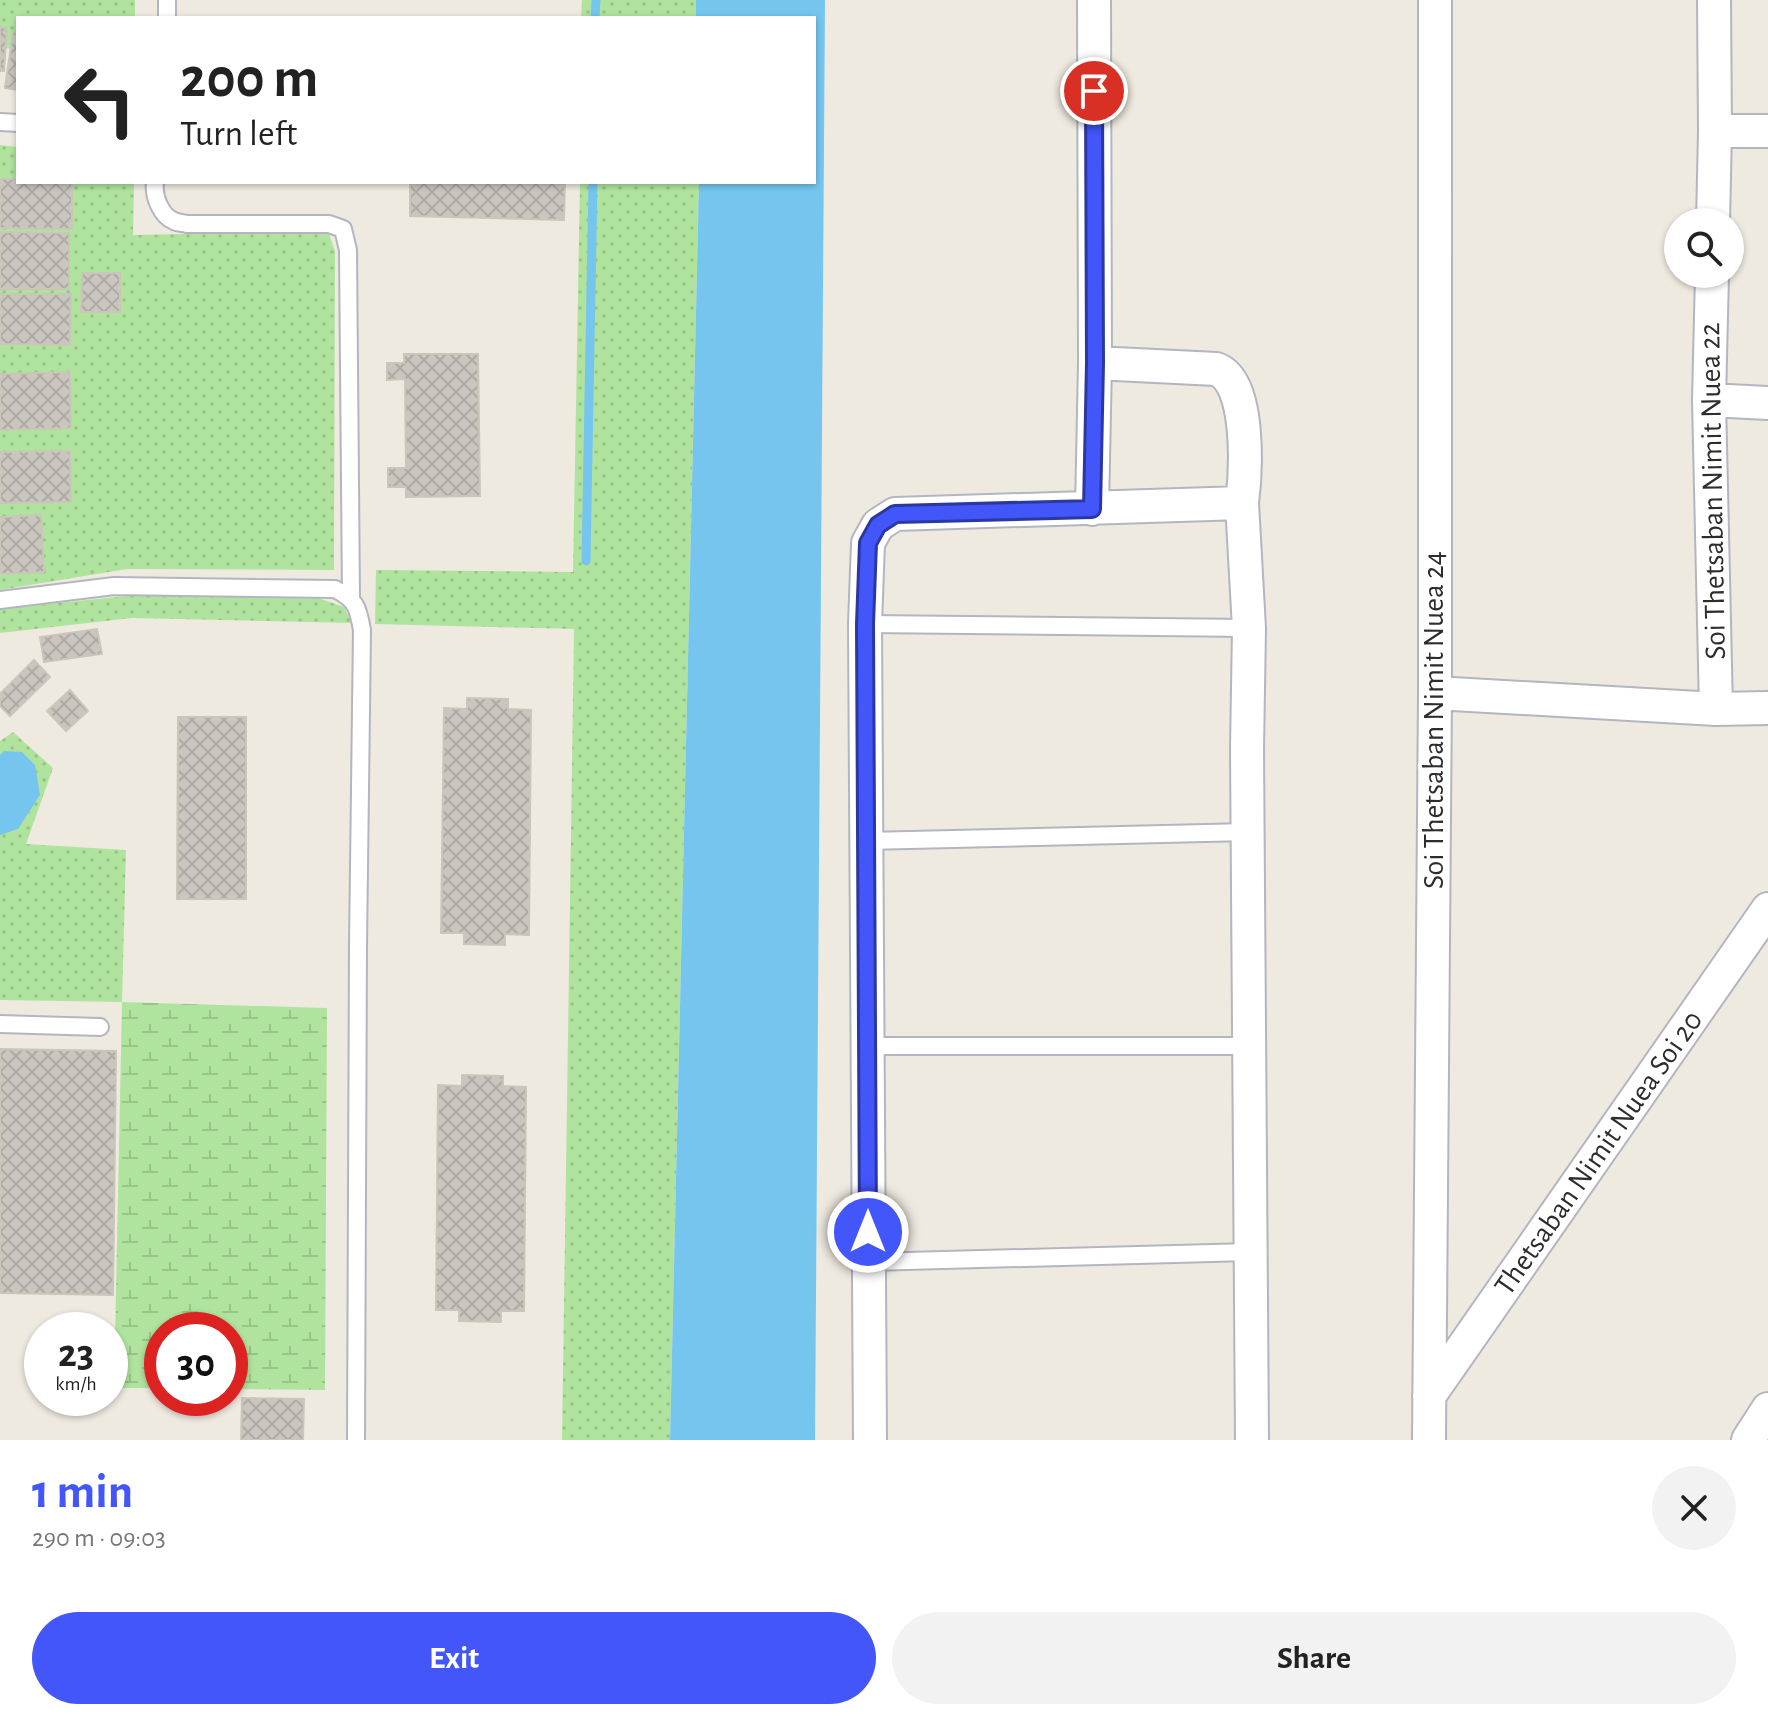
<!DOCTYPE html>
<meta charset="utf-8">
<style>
body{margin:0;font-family:"Alegreya Sans",sans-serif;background:#f2f2f2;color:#222;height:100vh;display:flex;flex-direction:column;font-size:30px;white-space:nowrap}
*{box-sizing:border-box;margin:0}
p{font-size:26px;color:#767676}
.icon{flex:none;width:44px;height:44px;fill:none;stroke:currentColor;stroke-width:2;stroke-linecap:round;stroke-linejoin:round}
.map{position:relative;height:1440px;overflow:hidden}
.drawer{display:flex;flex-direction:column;background:#fff;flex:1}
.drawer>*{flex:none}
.top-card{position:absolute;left:16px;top:16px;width:800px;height:168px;border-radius:0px;box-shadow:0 2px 6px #0004;background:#fff;color:#222;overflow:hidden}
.fabs{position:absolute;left:1664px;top:208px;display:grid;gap:16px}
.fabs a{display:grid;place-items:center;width:80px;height:80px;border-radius:50%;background:#fff;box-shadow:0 2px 6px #0004;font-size:40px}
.speed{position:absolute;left:24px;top:1312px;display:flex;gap:16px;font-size:40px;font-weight:700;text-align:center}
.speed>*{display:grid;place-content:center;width:104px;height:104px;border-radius:50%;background:#fff;box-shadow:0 2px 6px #0004;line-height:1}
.speed small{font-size:20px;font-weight:400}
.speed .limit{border:12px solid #d22;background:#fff;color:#111}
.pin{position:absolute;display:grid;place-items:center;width:68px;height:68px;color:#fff;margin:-34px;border:4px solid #fff;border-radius:50%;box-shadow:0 2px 8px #0007}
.me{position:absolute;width:88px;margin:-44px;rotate:0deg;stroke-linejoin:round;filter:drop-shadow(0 0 6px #0008)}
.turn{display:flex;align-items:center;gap:28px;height:168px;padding:0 32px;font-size:36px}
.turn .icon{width:104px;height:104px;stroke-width:2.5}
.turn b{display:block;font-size:56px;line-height:68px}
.round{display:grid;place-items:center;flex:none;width:84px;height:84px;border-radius:42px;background:#f2f2f2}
.summary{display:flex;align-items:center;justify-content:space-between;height:136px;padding:0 32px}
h1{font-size:48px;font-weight:700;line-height:60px;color:#4256fa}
.primary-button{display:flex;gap:16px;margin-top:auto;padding:16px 32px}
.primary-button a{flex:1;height:92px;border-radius:48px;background:#4256fa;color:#fff;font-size:32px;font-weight:700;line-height:92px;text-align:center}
.primary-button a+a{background:#f2f2f2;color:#222}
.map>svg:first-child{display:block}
</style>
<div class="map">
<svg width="1768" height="1440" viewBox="0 0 1768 1440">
<defs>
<pattern id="grass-dots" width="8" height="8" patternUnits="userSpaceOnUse" patternTransform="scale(2)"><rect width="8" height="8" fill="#b0e49e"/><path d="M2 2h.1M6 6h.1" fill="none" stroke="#98c488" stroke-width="1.8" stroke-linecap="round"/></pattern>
<pattern id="wetland-marsh" width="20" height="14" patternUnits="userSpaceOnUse" patternTransform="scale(2)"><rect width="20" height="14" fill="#b0e49e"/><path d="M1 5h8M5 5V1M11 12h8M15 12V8" fill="none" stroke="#98c488"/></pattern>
<pattern id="building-cross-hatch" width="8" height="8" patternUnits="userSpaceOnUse" patternTransform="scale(2)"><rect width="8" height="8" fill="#cac6bf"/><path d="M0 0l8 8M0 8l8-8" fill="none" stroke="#aeaaa4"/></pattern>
</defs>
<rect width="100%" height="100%" fill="#efeae0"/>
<path fill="url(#grass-dots)" d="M0 0H135V18H18V50L0 47Z
M582 0H696V18H581Z
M0 145 18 147V182H134L133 235 328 231 335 251 334 570 127 569 0 590Z
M580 182H699L670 1440H562L574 629 375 624 376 570 573 572Z
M145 594 318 598 344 607 352 623 132 618 0 633V609Z
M13 732 53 768 26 844 126 850 122 1002 0 1000V741Z"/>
<path fill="url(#wetland-marsh)" d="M122 1002 327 1008 325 1390 230 1389V1330H162V1388H114Z"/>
<path fill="#75c5ef" d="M696 0H825L815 1440H670L699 182H814V18H696Z
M4 751 22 752 35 765 40 795 18 829 0 835V755Z"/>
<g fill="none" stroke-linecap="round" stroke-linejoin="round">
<path stroke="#75c5ef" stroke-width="9" d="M595 18 596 0
M586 561 593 182"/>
</g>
<path fill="url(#building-cross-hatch)" stroke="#cac6b9" stroke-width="2" d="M0 27 7 28 4 71H0Z
M13 32 18 33V90L5 88Z
M0 179H18V182H72V229L0 228Z
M410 182H565L564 220 410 216Z
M0 232 69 233V289H0Z
M82 273H120V312H81Z
M0 294H71L70 345 0 344Z
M404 354H478L480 496 406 497V487H388V468H406L405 379 387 380V363H404Z
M70 372 71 428 0 430V374Z
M70 451 71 502 0 503V452Z
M41 515 44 572 0 574V517Z
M97 629 102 654 44 662 40 637Z
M34 660 50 677 10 716 0 706V694Z
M70 690 88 711 66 731 47 711Z
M467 698 508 699V709L531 710 529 935 505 934V945L464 944V933H441L444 708 467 709Z
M178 717H246V899H177Z
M0 1049 116 1051 113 1295 0 1293Z
M462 1075 503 1076V1086L526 1087 524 1311H501V1322L459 1321V1310H436L438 1085 462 1086Z
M242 1398 304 1399 303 1440H241Z"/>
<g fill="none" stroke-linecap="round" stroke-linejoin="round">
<defs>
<path id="service" d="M167 18V0
M0 122 18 123
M155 182C153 196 161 216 174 221 178 223 183 223 187 224H329L343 229 348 250 351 598
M0 600 114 586 335 589C356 600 358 607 362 630L358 947 356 1440
M865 624 1249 628
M866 841 1248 832
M0 1024 100 1027
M867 1046H1249
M869 1262 1250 1252"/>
<path id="minor" d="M1715 131H1768
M1713 222 1715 131 1714 0
M1712 274 1709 400 1716 709
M1095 363 1216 369C1251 381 1246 472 1242 503
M1709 400 1768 403
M1092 509 1095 363 1094 0
M1435 693 1716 709 1768 708
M1429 1396 1768 909
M870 1440 865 624 868 543 878 525 895 514 1242 503 1249 628 1247 749 1252 1440
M1429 1440 1435 693V0
M1748 1440 1768 1409"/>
</defs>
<use href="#service" stroke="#b3b5c1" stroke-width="20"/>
<use href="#minor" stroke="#b3b5c1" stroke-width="36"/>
<use href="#service" stroke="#fff" stroke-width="16"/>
<use href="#minor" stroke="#fff" stroke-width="32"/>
</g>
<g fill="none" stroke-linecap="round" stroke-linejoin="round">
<defs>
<path id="route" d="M868 1232 865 624 868 543 878 525 895 514 1092 509 1095 363 1094 91"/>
</defs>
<use href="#route" stroke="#2b38a2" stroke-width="20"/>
<use href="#route" stroke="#4256fa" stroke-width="14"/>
</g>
<g text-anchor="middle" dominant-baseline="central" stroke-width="8" stroke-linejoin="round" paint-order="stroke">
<g font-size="30" fill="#2d2d2d" stroke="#fff">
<text transform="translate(1713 491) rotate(-91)">Soi Thetsaban Nimit Nuea 22</text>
<text transform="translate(1434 720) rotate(-90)">Soi Thetsaban Nimit Nuea 24</text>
<text transform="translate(1599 1153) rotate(-55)">Thetsaban Nimit Nuea Soi 20</text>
</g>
</g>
</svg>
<div class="fabs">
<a><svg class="icon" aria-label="search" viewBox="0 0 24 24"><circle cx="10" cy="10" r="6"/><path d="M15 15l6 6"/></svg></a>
</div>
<div class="speed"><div>23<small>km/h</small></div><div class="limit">30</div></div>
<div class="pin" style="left:1094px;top:91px;background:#d93025"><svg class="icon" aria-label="arrive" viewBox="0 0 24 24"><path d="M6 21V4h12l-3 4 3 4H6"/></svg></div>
<svg class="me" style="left:868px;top:1232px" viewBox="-20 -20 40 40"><circle r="17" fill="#4256fa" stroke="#fff" stroke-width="3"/><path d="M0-11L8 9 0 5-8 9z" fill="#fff"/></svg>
<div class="top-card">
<div class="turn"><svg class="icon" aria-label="left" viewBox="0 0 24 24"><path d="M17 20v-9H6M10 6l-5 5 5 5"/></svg><div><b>200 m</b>Turn left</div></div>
</div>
</div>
<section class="drawer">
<div class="summary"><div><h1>1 min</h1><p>290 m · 09:03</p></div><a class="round"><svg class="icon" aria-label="close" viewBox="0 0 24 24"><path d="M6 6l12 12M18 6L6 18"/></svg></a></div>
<div class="primary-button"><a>Exit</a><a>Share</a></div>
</section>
